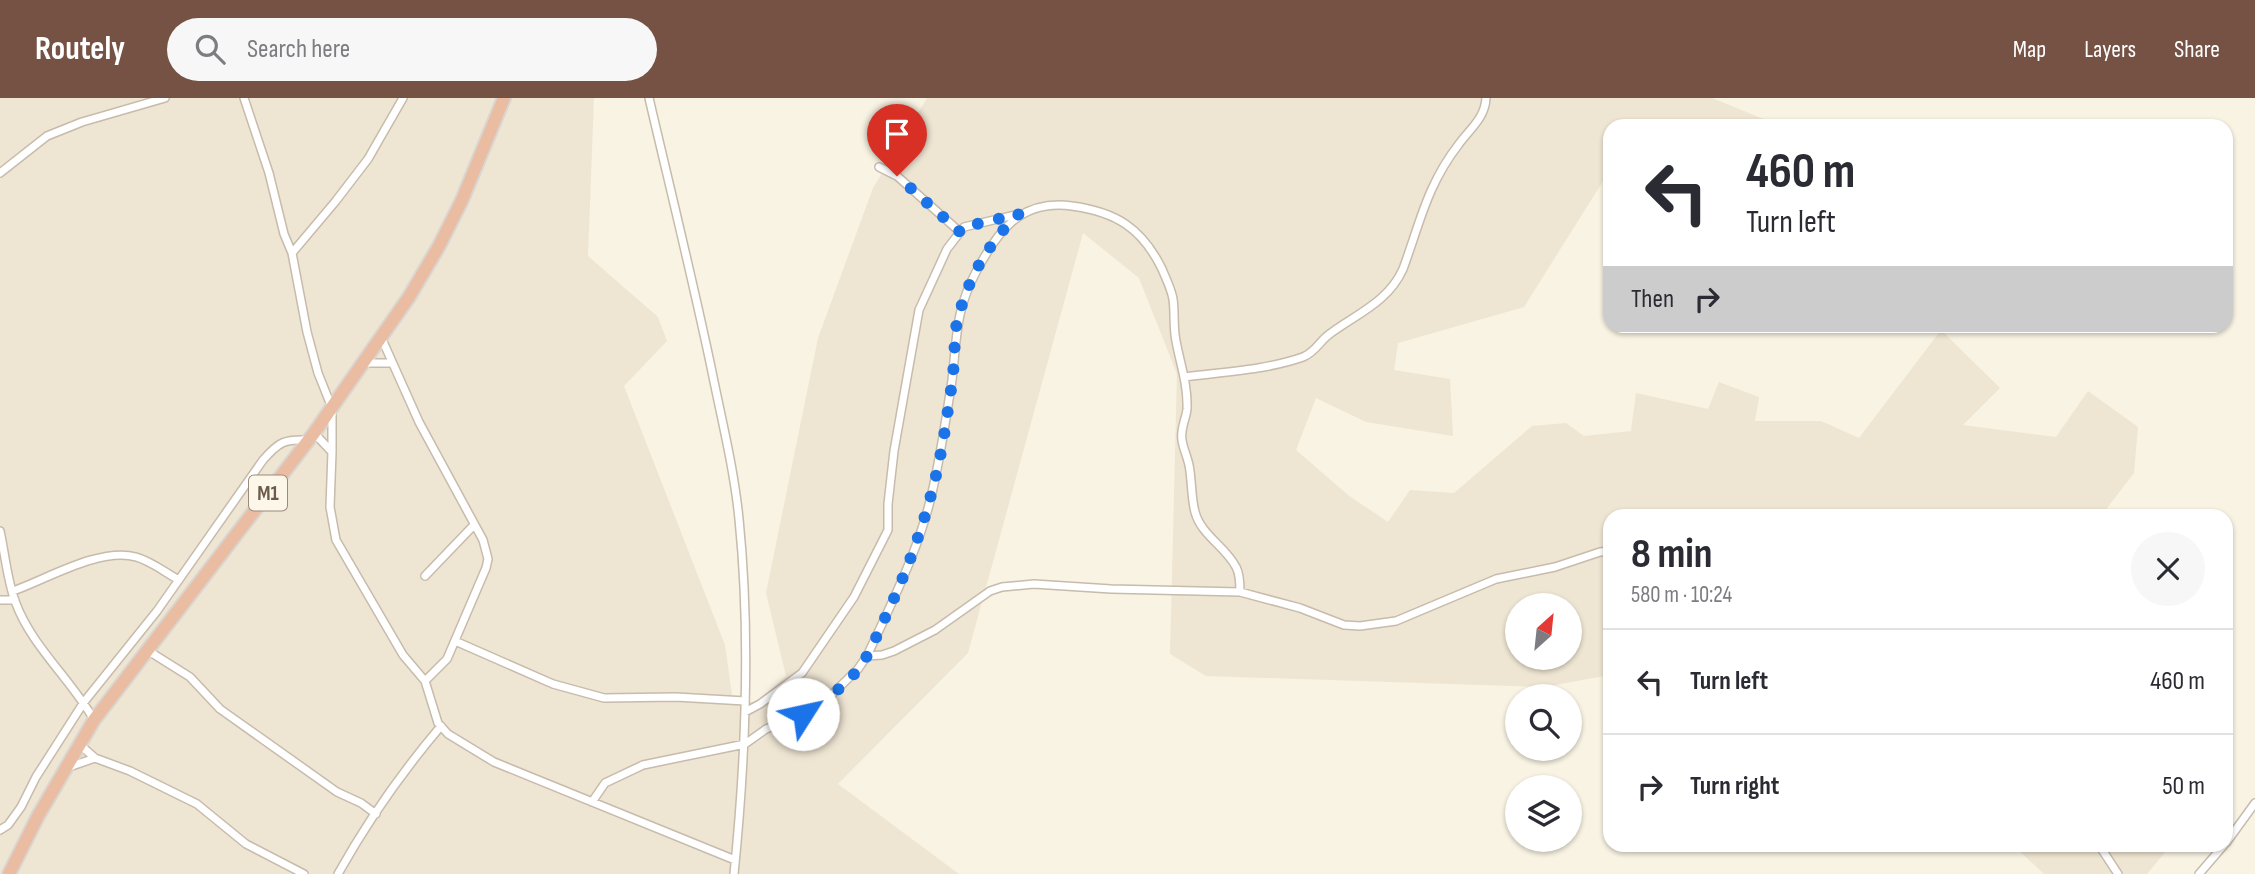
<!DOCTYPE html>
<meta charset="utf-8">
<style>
body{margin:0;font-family:"Sofia Sans Condensed",sans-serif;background:#f7f7f7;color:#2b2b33;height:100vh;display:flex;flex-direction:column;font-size:26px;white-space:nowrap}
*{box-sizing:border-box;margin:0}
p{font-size:23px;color:#7c7c81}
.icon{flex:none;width:38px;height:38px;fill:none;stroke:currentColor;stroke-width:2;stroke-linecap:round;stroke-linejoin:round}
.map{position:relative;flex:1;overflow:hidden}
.details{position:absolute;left:1603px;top:411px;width:630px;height:343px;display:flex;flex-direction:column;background:#fff;border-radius:21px;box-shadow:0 2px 5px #0004}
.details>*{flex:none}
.top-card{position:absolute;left:1603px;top:21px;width:630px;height:214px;border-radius:21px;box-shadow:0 2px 5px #0004;background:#fff;color:#2b2b33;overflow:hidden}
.needle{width:46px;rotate:27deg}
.buttons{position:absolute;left:1505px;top:495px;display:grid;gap:14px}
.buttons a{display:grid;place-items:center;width:77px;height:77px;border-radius:50%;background:#fff;box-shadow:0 2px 5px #0004;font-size:35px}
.pin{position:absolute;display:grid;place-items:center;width:60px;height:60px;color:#fff;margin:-72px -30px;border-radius:50% 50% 50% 0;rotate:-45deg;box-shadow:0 0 7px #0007}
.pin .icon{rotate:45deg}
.me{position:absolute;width:77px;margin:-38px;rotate:55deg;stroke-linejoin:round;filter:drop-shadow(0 0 5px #0008)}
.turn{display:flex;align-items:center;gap:24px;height:147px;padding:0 28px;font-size:32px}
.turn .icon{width:91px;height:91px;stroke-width:2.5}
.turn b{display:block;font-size:49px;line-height:60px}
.then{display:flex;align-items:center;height:66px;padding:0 28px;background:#0003;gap:14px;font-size:26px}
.round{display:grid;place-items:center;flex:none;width:74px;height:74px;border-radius:37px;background:#f7f7f7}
.summary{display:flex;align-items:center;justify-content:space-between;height:119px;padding:0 28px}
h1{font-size:42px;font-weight:700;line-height:52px}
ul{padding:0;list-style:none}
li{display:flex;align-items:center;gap:21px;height:105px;padding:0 28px;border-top:2px solid #e1e1e2}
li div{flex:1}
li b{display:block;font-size:26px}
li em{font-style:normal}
header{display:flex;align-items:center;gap:42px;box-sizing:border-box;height:98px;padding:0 35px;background:#765244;color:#fff}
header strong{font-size:33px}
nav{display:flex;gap:38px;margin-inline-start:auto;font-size:24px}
.search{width:490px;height:63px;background:#f7f7f7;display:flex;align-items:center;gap:18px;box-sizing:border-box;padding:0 24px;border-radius:38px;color:#7c7c81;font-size:26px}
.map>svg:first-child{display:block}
</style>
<header>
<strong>Routely</strong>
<div class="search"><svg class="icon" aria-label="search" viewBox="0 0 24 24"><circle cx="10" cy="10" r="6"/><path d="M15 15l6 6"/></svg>Search here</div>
<nav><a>Map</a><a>Layers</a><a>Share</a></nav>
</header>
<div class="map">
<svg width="2255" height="776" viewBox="0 0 2255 776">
<rect width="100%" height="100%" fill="#f8f3e3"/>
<path fill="#efe5d3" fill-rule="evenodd" d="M0 0H594L588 158 658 219 667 243 624 288 725 547 732 597 755 605 786 578 766 495 818 240 873 90 927 0H1712L1766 22 1769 28H1610V72L1524 209 1398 245 1394 272 1450 281 1453 338 1366 324 1316 300 1296 352 1348 397 1388 424 1410 392 1454 395 1532 328 1566 325 1584 338 1631 333 1636 295 1708 311 1719 284 1759 299 1755 323H1821L1859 340 1941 232 2000 290 1963 327 2056 339 2088 293 2138 329 2134 375 2101 418H1610V573L1604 578 1544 589 1206 578 1170 556 1177 276 1139 180 1083 135 968 555 838 686 959 776H0ZM1517 508H1570V560H1517Z
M2013 747H2171L2147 776H2044Z"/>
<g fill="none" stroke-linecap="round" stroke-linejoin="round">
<defs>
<path id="street" d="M244 0 269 75 284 136 292 155 307 234 318 275 332 310V354
M649 0C670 90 692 179 711 269 721 319 734 370 739 421 751 539 746 658 734 776
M879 69 897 78 960 134
M0 75 47 38 82 24 165 0
M292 155 335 104 368 61 403 0
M381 239 419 324 483 442 488 461 486 470 447 561 425 583
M363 265H391
M1185 279C1223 274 1266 272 1303 259 1316 254 1320 242 1331 235 1357 216 1389 203 1403 171 1420 125 1427 87 1459 46 1470 31 1485 20 1486 0
M314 335 332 354 330 409 336 442 403 557 425 583 438 625 448 636 494 664 735 762
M0 433C5 456 7 481 15 503 31 548 71 581 94 622
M425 478 474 427
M13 493C47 481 100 449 136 459 151 463 166 475 179 482
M0 502H15
M455 543 553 586 604 600 676 599 745 603
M147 552 190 579 220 611 337 694 361 705 376 716
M867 558C894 500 923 444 935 381 942 348 947 315 952 282 957 241 955 213 976 174 997 134 1020 101 1072 108 1116 114 1142 130 1162 171 1166 181 1171 190 1173 201 1175 215 1173 229 1176 243 1180 265 1188 287 1187 311 1186 321 1180 331 1182 342 1183 350 1187 358 1189 367 1192 382 1191 399 1195 414 1201 437 1225 448 1236 469 1240 476 1240 486 1240 494
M745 614 760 606 802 575 854 499 888 432V406L894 353 919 212 947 151 964 129 1019 116
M79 646 95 660 130 673 197 706 246 746 304 776
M69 669 95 660
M592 704 605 685 643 667 745 646 766 631 803 616 825 603 858 571 867 558 882 557 894 553 935 532 990 493 1002 489 1034 486 1111 491 1240 494 1300 510 1344 527 1360 528 1396 523 1496 481 1555 469 1600 454 1610 453
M0 732 8 727 21 709 36 679 84 604 157 513 263 362C279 344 284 341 308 342
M2226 745 2255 705
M2099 747 2118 776
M338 776C367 724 402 674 441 628
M2199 776 2224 747"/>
<path id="highway" d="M9 776 38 718 94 622 314 335 409 199 439 148 462 102 504 0"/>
</defs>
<use href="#street" stroke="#c7bbac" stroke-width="10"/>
<use href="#highway" stroke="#d9d5d1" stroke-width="16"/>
<use href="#street" stroke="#fff" stroke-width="7"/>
<use href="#highway" stroke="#eabda3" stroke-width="12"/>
</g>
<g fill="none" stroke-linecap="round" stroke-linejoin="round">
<path stroke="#1a73e8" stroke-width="12" stroke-dasharray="0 21.6" d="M803 616C824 604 845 588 860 569 870 555 877 537 884 522 914 459 936 394 946 325 949 304 953 283 954 262 955 249 954 237 957 225 966 184 988 144 1019 116L964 129 960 134 897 78"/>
</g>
<g text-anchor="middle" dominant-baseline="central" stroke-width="7" stroke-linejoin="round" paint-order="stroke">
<rect fill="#fcf7e9" stroke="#988a7c" stroke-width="2" x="249" y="377.5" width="38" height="35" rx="5"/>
<g font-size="21" font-weight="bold" fill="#6d5c4d">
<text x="268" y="395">M1</text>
</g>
</g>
</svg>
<div class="buttons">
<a><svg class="needle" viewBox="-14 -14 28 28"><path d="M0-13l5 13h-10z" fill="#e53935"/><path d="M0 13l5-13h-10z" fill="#7c7c81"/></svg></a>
<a><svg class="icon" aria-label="search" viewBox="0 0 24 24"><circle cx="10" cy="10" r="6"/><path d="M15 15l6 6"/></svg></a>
<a><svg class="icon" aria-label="layers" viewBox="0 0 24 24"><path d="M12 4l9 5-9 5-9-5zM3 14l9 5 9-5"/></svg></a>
</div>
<div class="pin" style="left:897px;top:78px;background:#d93025"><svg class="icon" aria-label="arrive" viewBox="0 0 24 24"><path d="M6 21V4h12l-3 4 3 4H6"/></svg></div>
<svg class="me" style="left:803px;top:616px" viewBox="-20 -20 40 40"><circle r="19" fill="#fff"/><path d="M0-13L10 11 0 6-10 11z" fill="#1a73e8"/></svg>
<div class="top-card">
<div class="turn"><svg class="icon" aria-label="left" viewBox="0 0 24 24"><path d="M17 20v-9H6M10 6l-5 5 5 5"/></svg><div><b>460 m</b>Turn left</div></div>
<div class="then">Then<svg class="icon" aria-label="right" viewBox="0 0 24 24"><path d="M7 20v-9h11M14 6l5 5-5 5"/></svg></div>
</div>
<section class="details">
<div class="summary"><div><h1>8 min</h1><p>580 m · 10:24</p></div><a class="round"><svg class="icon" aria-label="close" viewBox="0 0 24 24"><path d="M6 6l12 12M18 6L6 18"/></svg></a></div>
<ul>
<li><svg class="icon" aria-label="left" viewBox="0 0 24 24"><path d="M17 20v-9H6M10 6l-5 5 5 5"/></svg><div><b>Turn left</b></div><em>460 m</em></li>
<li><svg class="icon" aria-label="right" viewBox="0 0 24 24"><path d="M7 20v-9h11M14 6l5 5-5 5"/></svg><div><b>Turn right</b></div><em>50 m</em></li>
</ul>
</section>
</div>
